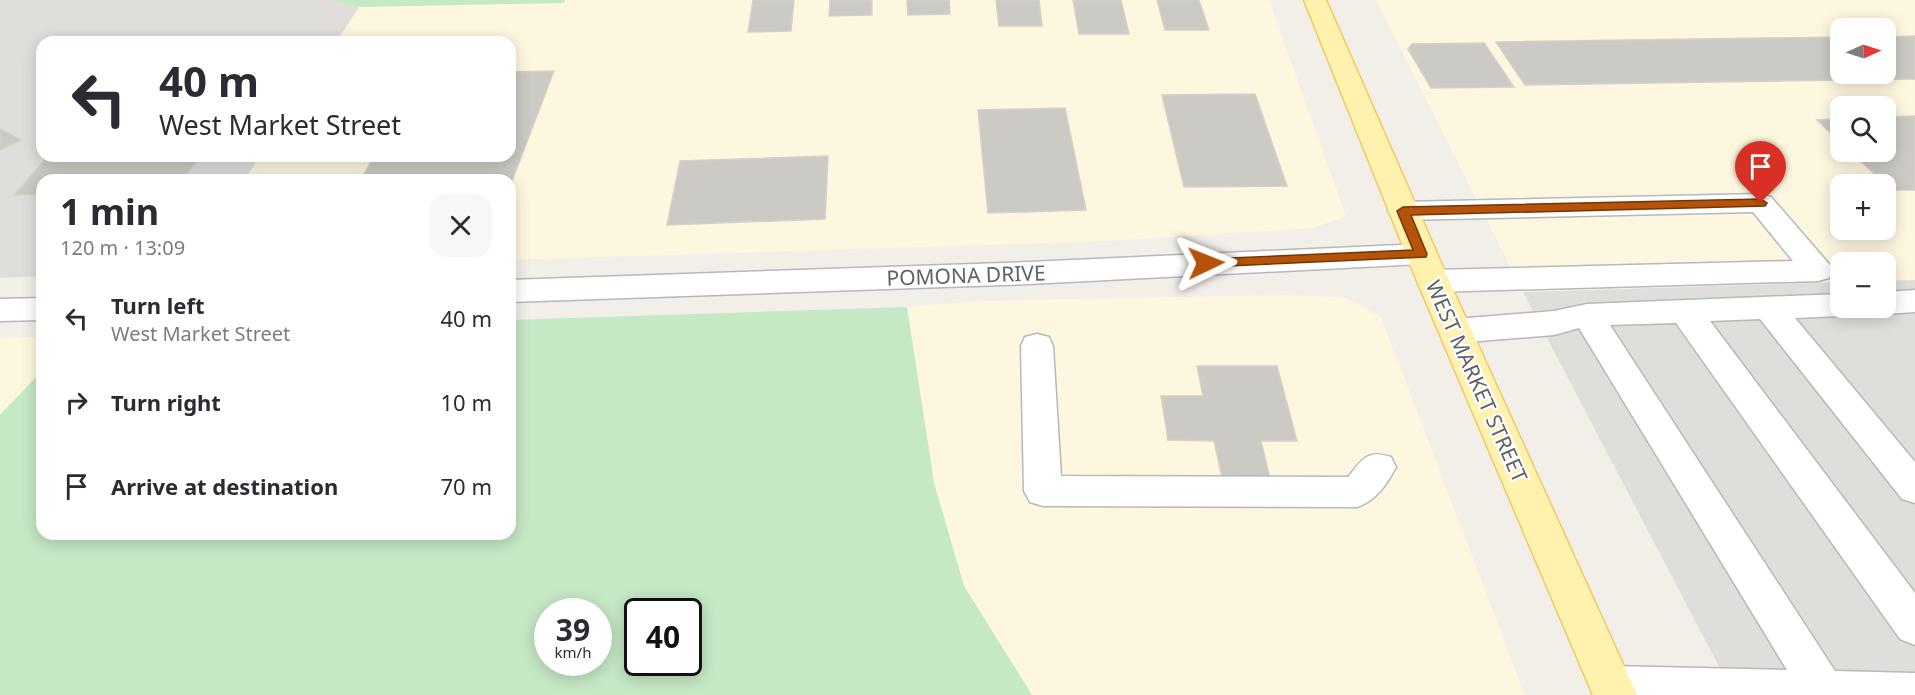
<!DOCTYPE html>
<meta charset="utf-8">
<style>
body{margin:0;font-family:"Noto Sans",sans-serif;background:#f7f7f7;color:#2b2b33;height:100vh;display:flex;flex-direction:column;font-size:22px;white-space:nowrap}
*{box-sizing:border-box;margin:0}
p{font-size:20px;color:#7c7c81}
.icon{flex:none;width:33px;height:33px;fill:none;stroke:currentColor;stroke-width:2;stroke-linecap:round;stroke-linejoin:round}
.map{position:relative;flex:1;overflow:hidden}
.side{position:absolute;left:36px;top:174px;width:480px;height:366px;display:flex;flex-direction:column;background:#fff;border-radius:18px;box-shadow:0 3px 15px #0003}
.side>*{flex:none}
.guide{position:absolute;left:36px;top:36px;width:480px;height:126px;border-radius:18px;box-shadow:0 3px 15px #0003;background:#fff;color:#2b2b33;overflow:hidden}
.needle{width:39px;rotate:87deg}
.buttons{position:absolute;left:1830px;top:18px;display:grid;gap:12px}
.buttons a{display:grid;place-items:center;width:66px;height:66px;border-radius:12px;background:#fff;box-shadow:0 3px 15px #0003;font-size:30px}
.speed{position:absolute;left:534px;top:598px;display:flex;gap:12px;font-size:30px;font-weight:700;text-align:center}
.speed>*{display:grid;place-content:center;width:78px;height:78px;border-radius:50%;background:#fff;box-shadow:0 3px 15px #0003;line-height:1}
.speed small{font-size:15px;font-weight:400}
.speed .limit{border:3px solid #111;border-radius:9px;background:#fff;color:#111}
.pin{position:absolute;display:grid;place-items:center;width:51px;height:51px;color:#fff;margin:-62px -26px;border-radius:50% 50% 50% 0;rotate:-45deg;box-shadow:0 0 6px #0007}
.pin .icon{rotate:45deg}
.me{position:absolute;width:66px;margin:-33px;rotate:88deg;stroke-linejoin:round;filter:drop-shadow(0 0 4px #0008)}
.turn{display:flex;align-items:center;gap:21px;height:126px;padding:0 24px;font-size:27px}
.turn .icon{width:78px;height:78px;stroke-width:2.5}
.turn b{display:block;font-size:42px;line-height:51px}
.round{display:grid;place-items:center;flex:none;width:63px;height:63px;border-radius:18px;background:#f7f7f7}
.headline{display:flex;align-items:center;justify-content:space-between;height:102px;padding:0 24px}
h1{font-size:36px;font-weight:700;line-height:45px}
ul{padding:0;list-style:none}
li{display:flex;align-items:center;gap:18px;height:84px;padding:0 24px}
li div{flex:1}
li b{display:block;font-size:22px}
li em{font-style:normal}
.map>svg:first-child{display:block}
</style>
<div class="map">
<svg width="1915" height="695" viewBox="0 0 1915 695">
<rect width="100%" height="100%" fill="#f1efe8"/>
<path fill="#fef7e0" fill-rule="evenodd" d="M565 0H1269L1346 216 1313 228 1108 241 510 260V180H244L260 156H510V42H336L359 7 564 3Z
M1376 0H1915V280L1886 281V262H1840V282L1523 292ZM1840 28H1886V74H1840ZM1840 106H1886V152H1840ZM1840 184H1886V230H1840Z
M1289 295 1346 298 1381 317 1525 695H1032L964 587 934 483 907 307 979 301Z
M42 337V371L0 415V338Z"/>
<path fill="#e0deda" d="M0 0H328L359 7 336 42H42V156H260L244 180H42V276L0 278Z
M1915 280V695H1734L1523 292 1840 282V308H1886V281Z"/>
<path fill="#c5e8c5" fill-rule="evenodd" d="M328 0H565L564 3 359 7Z
M907 307 934 483 964 586 1032 695H0V415L42 371V534H510V320ZM548 612H598V663H548ZM638 612H688V663H638Z"/>
<path fill="#cccac5" stroke="#d6d1c6" stroke-width="1.5" d="M753 0H794L791 31 748 32Z
M830 0H872V15L829 16Z
M907 0H949L950 14 908 15Z
M996 0H1039L1042 26H999Z
M1073 0H1121L1129 34H1079Z
M1157 0H1199L1209 30H1165Z
M1915 36V79L1525 85 1496 42 1840 37V74H1886V37Z
M1484 43 1514 87 1431 88 1408 49 1412 44Z
M554 71 510 186V180H361L374 156H510V72Z
M1255 94 1287 186 1184 187 1162 95Z
M1065 108 1086 210 988 213 978 110Z
M1915 116V190H1892L1851 152H1886V117Z
M1840 119V142L1817 120Z
M0 129 21 140 0 150Z
M48 156H200L183 180H42V194L14 195Z
M828 156 825 219 667 225 680 161Z
M1197 366H1277L1297 441H1261L1272 487 1224 486 1214 441 1168 440 1161 396H1203Z"/>
<g fill="none" stroke-linecap="round" stroke-linejoin="round">
<defs>
<path id="minor" d="M1761 194 1771 197 1829 264 1833 271 1829 278 1818 281 1433 292 1422 289 1417 281 1422 273 1433 270 1793 261 1753 212 1403 220 1393 218 1388 211 1393 204 1403 202Z
M1421 244 1432 247 1436 254 1432 261 1421 264 1029 284 510 302V280L1029 262Z
M1915 290V312L1886 314 1875 311 1873 308H1886V292Z
M1840 294V308H1854L1851 313 1840 316 1795 318 1915 462V503L1902 499 1760 319 1710 321 1915 593V645L1900 639 1676 323 1610 325 1835 671 1915 673V695H1593L1590 686 1596 672 1611 666 1787 670 1579 328 1554 335 1455 343 1444 339 1439 331 1444 323 1455 319 1554 311 1587 304Z
M42 298V320L0 321V299Z
M1037 334 1049 337 1053 346 1061 476 1348 477C1362 460 1367 449 1391 457L1396 467C1387 484 1376 501 1357 507L1043 506 1030 502 1024 491 1021 346 1025 337Z"/>
<path id="major" d="M1304 0H1326L1449 281 1637 695H1593L1417 281Z"/>
</defs>
<use href="#minor" stroke="#b5b8bc" stroke-width="3"/>
<use href="#major" stroke="#f2c960" stroke-width="3"/>
<use href="#minor" fill="#fff" fill-rule="evenodd"/>
<use href="#major" fill="#fff2af" fill-rule="evenodd"/>
</g>
<path fill="#b45309" stroke="#753606" stroke-width="1.5" d="M1761 199 1767 203 1765 206 1411 215 1427 254 1426 257 1206 267 1200 263 1206 259 1413 250 1397 211 1403 207Z"/>
<g text-anchor="middle" dominant-baseline="central" stroke-width="4.5" stroke-linejoin="round" paint-order="stroke">
<g font-size="21" fill="#5f6368" stroke="#fff">
<text transform="translate(966 275) rotate(-2)">POMONA DRIVE</text>
<text transform="translate(1477 381) rotate(66)">WEST MARKET STREET</text>
</g>
</g>
</svg>
<div class="buttons">
<a><svg class="needle" viewBox="-14 -14 28 28"><path d="M0-13l5 13h-10z" fill="#e53935"/><path d="M0 13l5-13h-10z" fill="#7c7c81"/></svg></a>
<a><svg class="icon" aria-label="search" viewBox="0 0 24 24"><circle cx="10" cy="10" r="6"/><path d="M15 15l6 6"/></svg></a>
<a>+</a>
<a>−</a>
</div>
<div class="speed"><div>39<small>km/h</small></div><div class="limit">40</div></div>
<div class="pin" style="left:1761px;top:203px;background:#d93025"><svg class="icon" aria-label="arrive" viewBox="0 0 24 24"><path d="M6 21V4h12l-3 4 3 4H6"/></svg></div>
<svg class="me" style="left:1206px;top:263px" viewBox="-20 -20 40 40"><path d="M0-17L14 15 0 8-14 15z" fill="#b45309" stroke="#fff" stroke-width="4"/></svg>
<div class="guide">
<div class="turn"><svg class="icon" aria-label="left" viewBox="0 0 24 24"><path d="M17 20v-9H6M10 6l-5 5 5 5"/></svg><div><b>40 m</b>West Market Street</div></div>
</div>
<section class="side">
<div class="headline"><div><h1>1 min</h1><p>120 m · 13:09</p></div><a class="round"><svg class="icon" aria-label="close" viewBox="0 0 24 24"><path d="M6 6l12 12M18 6L6 18"/></svg></a></div>
<ul>
<li><svg class="icon" aria-label="left" viewBox="0 0 24 24"><path d="M17 20v-9H6M10 6l-5 5 5 5"/></svg><div><b>Turn left</b><p>West Market Street</p></div><em>40 m</em></li>
<li><svg class="icon" aria-label="right" viewBox="0 0 24 24"><path d="M7 20v-9h11M14 6l5 5-5 5"/></svg><div><b>Turn right</b></div><em>10 m</em></li>
<li><svg class="icon" aria-label="arrive" viewBox="0 0 24 24"><path d="M6 21V4h12l-3 4 3 4H6"/></svg><div><b>Arrive at destination</b></div><em>70 m</em></li>
</ul>
</section>
</div>
